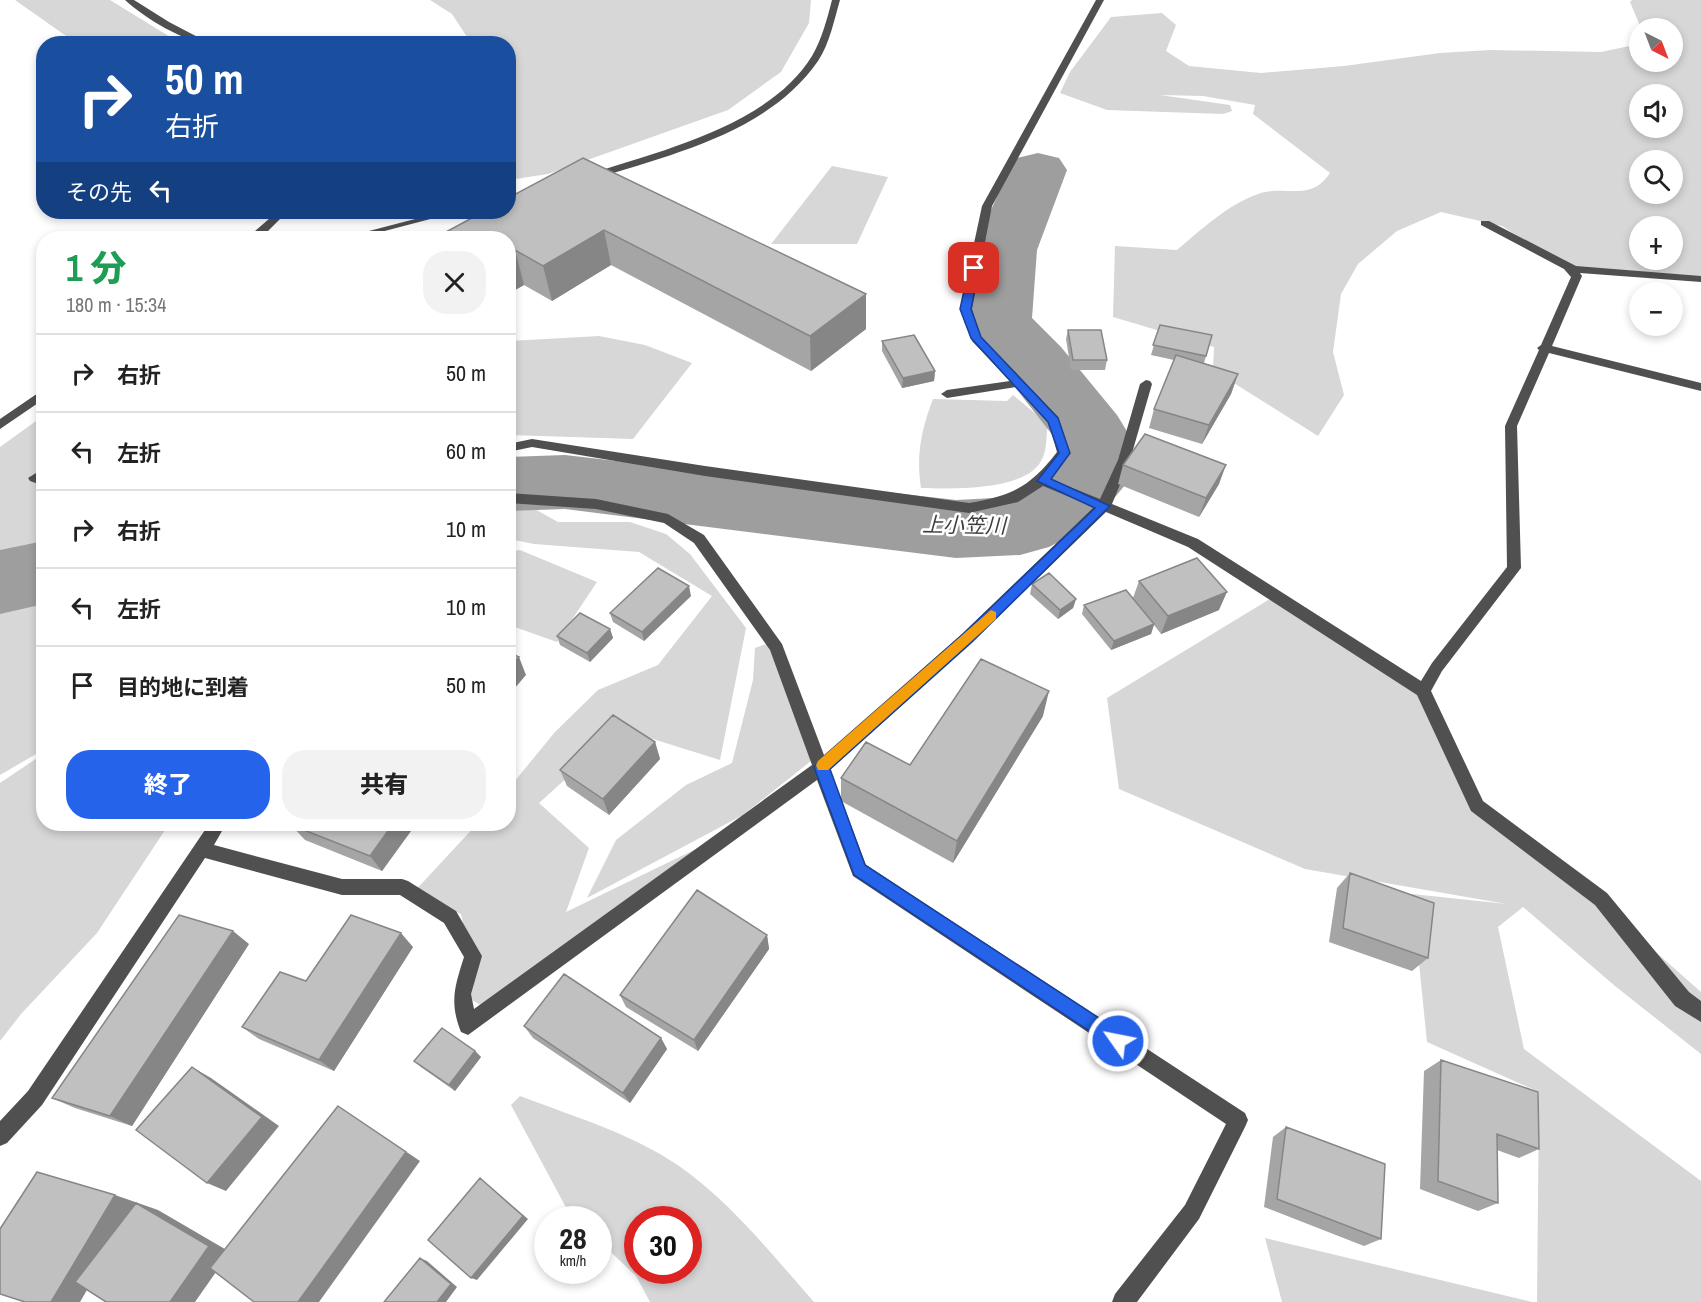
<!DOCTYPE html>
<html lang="ja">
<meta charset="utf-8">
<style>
body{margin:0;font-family:"Archivo Narrow","Noto Sans JP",sans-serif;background:#f2f2f2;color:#222;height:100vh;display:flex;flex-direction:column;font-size:22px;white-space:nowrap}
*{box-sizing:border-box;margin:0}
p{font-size:20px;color:#767676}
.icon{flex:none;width:33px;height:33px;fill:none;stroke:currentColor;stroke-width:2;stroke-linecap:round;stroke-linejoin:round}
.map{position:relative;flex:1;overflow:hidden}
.sheet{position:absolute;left:36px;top:231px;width:480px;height:600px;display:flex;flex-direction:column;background:#fff;border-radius:24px;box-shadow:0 3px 9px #0003}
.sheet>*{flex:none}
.hud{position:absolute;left:36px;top:36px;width:480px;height:183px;border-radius:24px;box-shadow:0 3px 9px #0003;background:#1a4fa0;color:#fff;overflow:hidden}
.needle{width:39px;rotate:138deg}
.buttons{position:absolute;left:1629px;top:18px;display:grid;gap:12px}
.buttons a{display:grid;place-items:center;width:54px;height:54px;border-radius:50%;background:#fff;box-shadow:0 3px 9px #0003;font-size:30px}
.speed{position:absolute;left:534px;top:1206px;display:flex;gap:12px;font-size:30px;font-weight:700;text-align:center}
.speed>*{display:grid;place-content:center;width:78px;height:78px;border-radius:50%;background:#fff;box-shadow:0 3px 9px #0003;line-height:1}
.speed small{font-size:15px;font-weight:400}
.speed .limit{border:9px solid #d22;background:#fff;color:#111}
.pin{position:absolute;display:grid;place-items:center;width:51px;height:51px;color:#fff;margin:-26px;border-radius:12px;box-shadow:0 3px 9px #0006}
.me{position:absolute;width:66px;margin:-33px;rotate:303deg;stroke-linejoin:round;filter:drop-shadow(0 0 4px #0008)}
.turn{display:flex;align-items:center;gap:21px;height:126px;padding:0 30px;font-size:27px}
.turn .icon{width:78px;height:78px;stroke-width:2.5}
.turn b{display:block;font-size:42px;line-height:51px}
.then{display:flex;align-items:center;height:57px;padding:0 30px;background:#0003;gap:12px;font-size:22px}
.round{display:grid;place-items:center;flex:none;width:63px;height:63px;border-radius:24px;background:#f2f2f2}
.overview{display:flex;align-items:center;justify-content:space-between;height:102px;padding:0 30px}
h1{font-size:36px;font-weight:800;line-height:45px;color:#1e9e55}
.button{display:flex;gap:12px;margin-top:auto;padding:12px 30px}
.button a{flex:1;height:69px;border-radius:24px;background:#2563eb;color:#fff;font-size:24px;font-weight:800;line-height:69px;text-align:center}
.button a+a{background:#f2f2f2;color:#222}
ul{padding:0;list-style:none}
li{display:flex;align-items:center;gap:18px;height:78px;padding:0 30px;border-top:2px solid #e0e0e0}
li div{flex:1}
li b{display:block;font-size:22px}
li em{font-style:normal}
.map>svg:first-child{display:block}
</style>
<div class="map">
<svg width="1701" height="1302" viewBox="0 0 1701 1302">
<rect width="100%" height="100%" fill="#fff"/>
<path fill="#d7d7d7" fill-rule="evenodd" d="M15 0H110L180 43H76Z
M430 0H811L809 23 781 72 728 110 548 174 509 180 508 44 471 43 452 14Z
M1632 0H1701V279L1569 269 1502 226 1441 212 1397 231 1358 264 1341 294 1333 352 1344 395 1318 436 1213 370 1214 347 1113 317 1115 246 1177 250C1201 230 1227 205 1258 194 1286 184 1310 203 1330 173L1253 114 1255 105 1203 96 1160 95 1230 105 1232 111 1223 114 1107 110 1060 93 1070 72 1111 17 1162 13 1176 25 1166 51 1189 66 1261 73 1344 66 1440 53 1490 50 1601 52 1639 44 1640 62H1672V28H1641L1630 2ZM1640 94H1672V128H1640ZM1640 160H1672V194H1640ZM1640 226H1672V260H1640Z
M832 166 888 177 857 244H771Z
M599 336 645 345 692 363 633 439 509 435V341Z
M1013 395 1048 424C1046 434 1047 448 1043 457 1030 492 952 489 921 488 916 456 921 430 933 399L1007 401Z
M43 416V569L0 590V447Z
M533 508 558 522H630L666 534 690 554 746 628 720 760 621 729 539 803 589 848 566 912 698 848 489 1010 462 994 471 962 461 914 412 894 477 824H508L509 788 555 732 598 690 658 665 712 596 639 552 534 544 509 539V511Z
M520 550 597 582 557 642 509 625V552Z
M43 586V750L0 775V596Z
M1275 596 1423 691 1474 808 1614 915 1701 992V1054L1615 986 1523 907 1498 927 1524 1049 1701 1181V1302H1537L1539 1092 1427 1042 1412 894 1507 904 1305 869 1119 789 1107 698Z
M772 642 811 761 743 815 587 898 616 840 686 785 732 763 753 680 755 648Z
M43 754 44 824H169L97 933 21 1014 0 1041V783Z
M520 1096C577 1118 641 1136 690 1174 737 1210 775 1258 814 1302H650L636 1276 599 1241 598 1220 575 1219 570 1215 511 1105ZM638 1220H688V1270H638Z
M1265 1238 1532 1302H1282Z"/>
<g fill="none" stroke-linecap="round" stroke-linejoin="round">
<path fill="#9e9e9e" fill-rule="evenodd" d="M1038 153 1059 158 1067 170 1037 250 1032 318 1061 347 1117 415 1128 433 1136 466 1125 485 1093 524 1049 547 1020 555 956 558 565 509 508 511V457L565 455 956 500C1009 497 1021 501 1059 460L1054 437 964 322 973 250 1009 170 1017 158Z
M44 541V604L0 614V550Z"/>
<path fill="#505050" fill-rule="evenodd" d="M125 0H134L169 22 211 44C187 44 143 17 125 0Z
M832 0H840C834 20 830 43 818 61 768 133 672 154 594 179H586V175C660 151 769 126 812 56 822 39 827 19 832 0Z
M1096 0H1104L992 206 972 309 981 337 1058 417 1070 453 1050 479 1100 499 1118 460 1140 384 1146 380 1150 381 1152 384 1130 460 1112 504 1198 539 1421 681 1432 663 1507 567 1505 426 1539 350 1537 348 1541 345 1571 277 1564 269 1481 225V221H1489L1576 266 1701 276V282L1580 273 1582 276 1552 346 1701 383V391L1549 353 1517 426 1521 568 1442 671 1431 691 1483 801 1607 893 1689 992 1701 1001V1022L1675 1006 1595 905 1471 811 1417 695 1188 547 1106 512 972 642 830 770 866 865 1245 1113 1248 1120 1245 1127 1199 1219 1137 1302H1112L1115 1294 1185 1205 1226 1124 853 876 817 780 468 1035 461 1032C449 1002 455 986 464 957L444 923 400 895H342L205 858 42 1105 7 1143 0 1146V1121L28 1091 209 824H226L214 845 342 879H402L408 881 456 911 482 956 471 994 474 1009 812 765 770 650 694 543 664 523 596 509 508 503V493L596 499 668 514 704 535 782 644 824 755 962 634 1094 507 1043 486 1018 502 969 513 705 476 532 447 508 452V444L532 439 705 466 969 503C1012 496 1030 487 1057 452L1048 421 1016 387 947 398 941 394 947 390 1010 381 972 341 960 309 982 206Z
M277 212H287L265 234 266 238H256L255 231Z
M442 212H457L358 238H342Z
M44 389V399L0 429V419Z
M44 468V486L30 481 28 478Z"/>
</g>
<path fill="#a5a5a5" d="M583 158 866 329 811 371 611 265 552 301 524 285 508 294V238H446L444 233Z
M1160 325 1206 356 1204 363 1238 374 1231 394 1202 444 1149 428 1154 409 1174 360 1151 355Z
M1068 330 1107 360 1105 370H1071L1066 339Z
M882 341 935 371 934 381 902 388 882 351Z
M1123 465 1219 484 1199 517 1118 484Z
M1139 581 1219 610 1161 634 1154 625 1151 634 1111 650 1082 614 1084 605 1133 598Z
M1032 584 1076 599 1073 608 1058 619 1030 594Z
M691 596 644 641 613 622 610 613Z
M610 629 613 638 590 662 560 645 557 636Z
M1043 716 953 863 841 801V778L910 765Z
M655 742 660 759 609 815 567 786 560 770Z
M416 824 382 871 305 840 291 825Z
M1350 873 1428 958 1412 971 1329 942 1337 888Z
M767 935 769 949 698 1051 626 1007 620 995Z
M249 944 132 1126 75 1108 52 1098Z
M413 947 334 1071 259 1039 242 1027 306 981Z
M524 1026 661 1038 667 1049 630 1103 533 1038Z
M475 1051 481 1057 455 1091 421 1067 414 1061Z
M1441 1060 1539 1149 1519 1158 1497 1150 1498 1203 1478 1211 1420 1189 1424 1071Z
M1286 1127 1381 1239 1364 1246 1264 1207 1273 1137Z"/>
<path fill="#868686" d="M604 230 611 265 552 301 543 266Z
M515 250 524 285 508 294V253Z
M866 294V329L811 371 810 336Z
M935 371 934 381 902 388 903 378Z
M1238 374 1231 394 1202 444 1209 425Z
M1226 465 1219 484 1199 517 1206 498Z
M689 586 691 596 644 641 642 632Z
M1227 592 1219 610 1161 634 1168 616Z
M1076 599 1073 608 1058 619 1060 610Z
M1154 624 1151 634 1111 650 1114 641Z
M610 629 613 638 590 662 587 653Z
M519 657 526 675 508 696V669Z
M1049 691 1043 716 953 863 957 841Z
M655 742 660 759 609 815 603 799Z
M393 824H416L382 871 370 856Z
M233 931 249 944 132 1126 110 1116Z
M401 933 413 947 334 1071 319 1060Z
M767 935 769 949 698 1051 694 1040Z
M661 1038 667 1049 630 1103 623 1093Z
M475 1051 481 1057 455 1091 449 1085Z
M192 1067 211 1078 279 1126 226 1191 207 1183Z
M338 1106 420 1161 319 1302H298Z
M480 1178 528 1219 477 1280 471 1278Z
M115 1195 158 1210 230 1252 195 1302H170L137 1204 80 1302H51Z
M420 1258 427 1261 457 1287 446 1302H437Z"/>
<path fill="#c0c0c0" stroke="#868686" stroke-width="1.5" d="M583 158 866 294 810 336 604 230 543 266 515 250 508 253V238H454L444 233 483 212H508V198Z
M1160 325 1212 335 1206 356 1153 345Z
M1068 330H1101L1107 360H1073Z
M914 335 935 371 903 378 882 341Z
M1176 355 1238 374 1209 425 1154 409Z
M1145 434 1226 465 1206 498 1123 465Z
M1197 558 1227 592 1168 616 1139 581Z
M658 568 689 586 642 632 610 613Z
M1049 573 1076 599 1060 610 1032 584Z
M1126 590 1154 624 1114 641 1084 605Z
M580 613 610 629 587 653 557 636Z
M508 652 519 657 508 669Z
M981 659 1049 691 957 841 841 778 866 742 910 765Z
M613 715 655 742 603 799 560 770Z
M292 824H393L370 856 291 825Z
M1350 873 1434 903 1428 958 1343 928Z
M697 890 767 935 694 1040 620 995Z
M179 915 233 931 110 1116 52 1098Z
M351 915 401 933 319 1060 242 1027 280 972 306 981Z
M564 974 661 1038 623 1093 524 1026Z
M442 1028 475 1051 449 1085 414 1061Z
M1441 1060 1538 1092 1539 1149 1497 1134 1498 1203 1438 1181Z
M192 1067 262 1117 207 1183 136 1130Z
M338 1106 406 1152 298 1302H254L210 1268Z
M1286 1127 1385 1164 1381 1239 1277 1199Z
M37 1172 115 1195 51 1302H25L0 1294V1229Z
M480 1178 523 1216 471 1278 428 1240Z
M136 1203 209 1246 170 1302H106L75 1282Z
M420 1258 451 1284 437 1302H384Z"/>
<path fill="#2563eb" stroke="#184099" stroke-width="1.5" d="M974 265 979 268 971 309 981 337 1058 418 1070 453 1051 479 1110 506 972 642 830 769 865 865 1125 1035 1127 1041 1125 1047 1118 1050 854 875 814 767 963 634 1095 508 1037 481 1059 453 1048 422 971 338 960 309 969 268Z"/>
<path fill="#f59e0b" d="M991 610 996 612V619L828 770H818L816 765 818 761Z"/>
<g text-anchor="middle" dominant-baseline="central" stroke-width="5" stroke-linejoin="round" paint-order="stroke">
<g font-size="21" font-style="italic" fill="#3f3f3f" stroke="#fff">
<text transform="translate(964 525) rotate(1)">上小笠川</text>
</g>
</g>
</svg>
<div class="buttons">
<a><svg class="needle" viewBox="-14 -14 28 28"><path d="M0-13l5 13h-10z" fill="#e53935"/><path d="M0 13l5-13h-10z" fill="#767676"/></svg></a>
<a><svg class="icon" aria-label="sound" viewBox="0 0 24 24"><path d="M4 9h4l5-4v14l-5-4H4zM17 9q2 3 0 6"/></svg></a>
<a><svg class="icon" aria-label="search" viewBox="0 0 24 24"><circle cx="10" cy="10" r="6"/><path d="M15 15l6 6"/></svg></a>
<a>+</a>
<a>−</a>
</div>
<div class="speed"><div>28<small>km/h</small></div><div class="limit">30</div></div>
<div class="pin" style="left:974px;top:268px;background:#d93025"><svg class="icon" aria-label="arrive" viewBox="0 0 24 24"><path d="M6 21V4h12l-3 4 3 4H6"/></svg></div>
<svg class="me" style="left:1118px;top:1041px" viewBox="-20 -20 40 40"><circle r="17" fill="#2563eb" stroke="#fff" stroke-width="3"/><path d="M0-11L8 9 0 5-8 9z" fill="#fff"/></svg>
<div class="hud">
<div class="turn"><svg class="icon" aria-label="right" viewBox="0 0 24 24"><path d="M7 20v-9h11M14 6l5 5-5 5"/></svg><div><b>50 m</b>右折</div></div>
<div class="then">その先<svg class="icon" aria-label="left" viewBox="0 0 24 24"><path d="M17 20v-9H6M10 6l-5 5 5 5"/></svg></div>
</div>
<section class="sheet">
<div class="overview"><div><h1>1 分</h1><p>180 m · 15:34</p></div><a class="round"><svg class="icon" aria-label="close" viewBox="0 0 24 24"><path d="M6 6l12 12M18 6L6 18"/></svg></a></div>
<ul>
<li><svg class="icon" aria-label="right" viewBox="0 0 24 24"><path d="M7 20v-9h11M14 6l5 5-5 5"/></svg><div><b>右折</b></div><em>50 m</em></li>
<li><svg class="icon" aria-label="left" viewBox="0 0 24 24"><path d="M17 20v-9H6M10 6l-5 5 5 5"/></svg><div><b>左折</b></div><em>60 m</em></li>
<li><svg class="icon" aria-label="right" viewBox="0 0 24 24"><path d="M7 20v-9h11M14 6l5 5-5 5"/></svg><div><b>右折</b></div><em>10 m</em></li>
<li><svg class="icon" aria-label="left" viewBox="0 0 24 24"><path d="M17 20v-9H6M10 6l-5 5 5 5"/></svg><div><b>左折</b></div><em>10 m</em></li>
<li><svg class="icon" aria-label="arrive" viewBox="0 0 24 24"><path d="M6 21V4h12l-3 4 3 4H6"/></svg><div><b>目的地に到着</b></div><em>50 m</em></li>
</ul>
<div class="button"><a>終了</a><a>共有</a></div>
</section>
</div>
